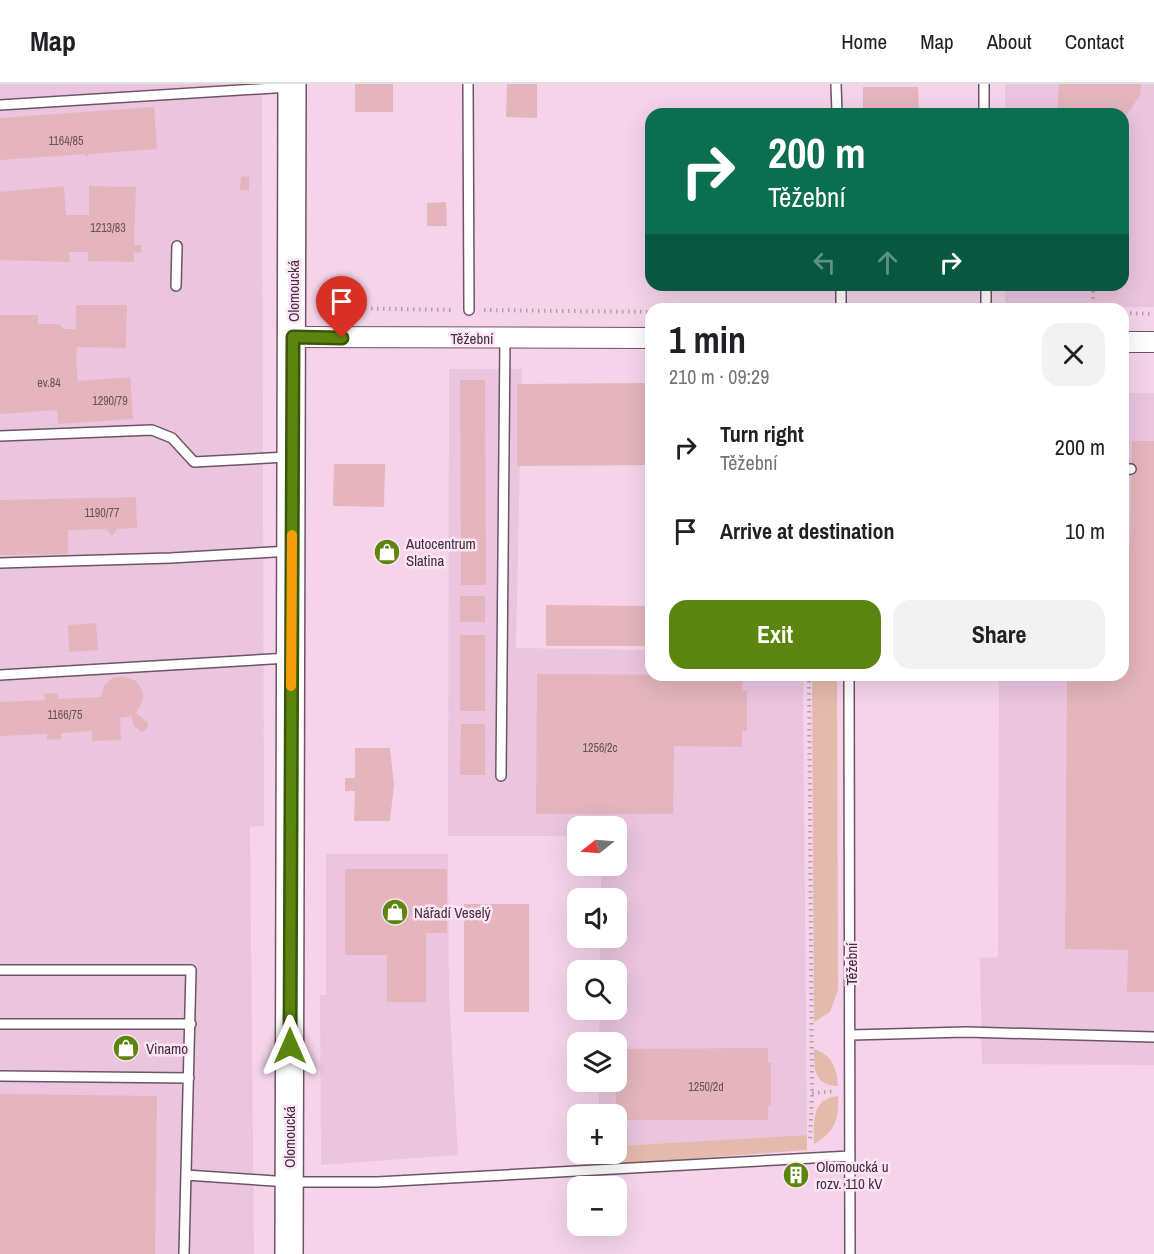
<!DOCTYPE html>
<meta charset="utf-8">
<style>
body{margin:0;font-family:"Archivo Narrow",sans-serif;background:#f2f2f2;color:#202124;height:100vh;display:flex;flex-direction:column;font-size:22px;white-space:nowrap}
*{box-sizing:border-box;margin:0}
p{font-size:20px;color:#757577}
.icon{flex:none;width:33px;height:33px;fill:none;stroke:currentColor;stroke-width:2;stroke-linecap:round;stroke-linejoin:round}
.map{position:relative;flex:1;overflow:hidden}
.sheet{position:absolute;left:645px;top:219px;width:484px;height:378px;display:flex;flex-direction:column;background:#fff;border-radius:18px;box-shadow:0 6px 24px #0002}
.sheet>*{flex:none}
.hud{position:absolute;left:645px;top:24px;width:484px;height:183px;border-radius:18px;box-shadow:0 6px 24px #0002;background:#0b6e4f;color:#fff;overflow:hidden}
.needle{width:39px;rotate:253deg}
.controls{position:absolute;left:567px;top:732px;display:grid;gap:12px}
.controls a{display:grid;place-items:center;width:60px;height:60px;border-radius:12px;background:#fff;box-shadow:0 6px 24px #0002;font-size:30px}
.pin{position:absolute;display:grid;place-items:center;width:51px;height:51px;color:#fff;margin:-62px -26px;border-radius:50% 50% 50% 0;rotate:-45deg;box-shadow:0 0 6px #0007}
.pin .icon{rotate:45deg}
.me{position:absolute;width:66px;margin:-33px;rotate:0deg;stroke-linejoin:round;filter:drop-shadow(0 0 4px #0008)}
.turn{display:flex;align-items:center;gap:21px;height:126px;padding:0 24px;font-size:27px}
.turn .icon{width:78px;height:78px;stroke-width:2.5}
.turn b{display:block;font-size:42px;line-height:51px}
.lanes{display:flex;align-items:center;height:57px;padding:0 24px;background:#0003;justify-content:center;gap:30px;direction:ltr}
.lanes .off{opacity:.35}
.round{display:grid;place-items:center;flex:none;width:63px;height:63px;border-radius:18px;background:#f2f2f2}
.head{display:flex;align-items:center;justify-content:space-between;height:102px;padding:0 24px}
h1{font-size:36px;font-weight:700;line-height:45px}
.cta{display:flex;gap:12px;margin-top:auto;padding:12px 24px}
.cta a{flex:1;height:69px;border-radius:18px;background:#5b850e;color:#fff;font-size:24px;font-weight:700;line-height:69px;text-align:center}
.cta a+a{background:#f2f2f2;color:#202124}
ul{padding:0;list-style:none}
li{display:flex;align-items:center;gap:18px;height:84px;padding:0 24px}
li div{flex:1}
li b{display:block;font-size:22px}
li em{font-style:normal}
header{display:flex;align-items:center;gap:36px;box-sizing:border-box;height:84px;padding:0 30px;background:#fff;border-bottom:2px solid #e0e0e0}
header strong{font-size:28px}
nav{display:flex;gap:33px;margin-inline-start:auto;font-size:21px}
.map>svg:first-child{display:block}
</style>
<header>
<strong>Map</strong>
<nav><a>Home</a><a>Map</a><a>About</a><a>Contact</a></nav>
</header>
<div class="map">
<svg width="1154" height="1170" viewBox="0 0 1154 1170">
<rect width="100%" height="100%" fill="#f5d4ea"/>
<path fill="#ebc5de" d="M0 0H262L264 742 250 743 254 1170H0Z
M1005 0H1154V223H1005V201H1124V30H1005Z
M449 285H522L516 564 651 566V591H803L807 1051 617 1062 616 1030H599V998H616V958H599L600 926H616V886H600V854H616V814H601V782H616V742H578L577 752H448Z
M1124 309H1154V981L982 980 980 874 998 873 999 591H1124Z
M326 770H448L449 910 458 1071 321 1081 320 911H326Z"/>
<path fill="#e4baad" d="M812 591H837L838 906 830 928 814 938Z
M814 965C832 971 837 984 838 1002 814 1001 814 986 814 965Z
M838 1012C839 1035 835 1048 814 1060 814 1038 811 1015 838 1012Z
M807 1051V1066L599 1082 598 1070H616L617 1062Z"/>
<path fill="#e4b5bc" d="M355 0H393V28H355Z
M507 0H537V34L506 33Z
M1059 0H1141L1140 12 1124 34V30H1057Z
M863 3H918L919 30H863Z
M154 23 157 65 89 70 86 73 85 70 0 76V34Z
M645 83H651V142H645Z
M241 92 249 93V106H240Z
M64 102 66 131H89V102L136 103 134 161H141V169L134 168V178L88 177V168H69L70 178 0 176V108Z
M446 118 447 142H427V119Z
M76 221H127L126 264 77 263 76 276 78 297 130 293 133 335 58 340 57 326 0 330V231H38V240H59L63 245H76Z
M460 296H485L486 501H461Z
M651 299V381L517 382V300Z
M1132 357H1154V908H1127L1128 866 1065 865 1067 591H1124V461H1130Z
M334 380H385L384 423 333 422Z
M136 413 137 444 117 445 112 452 106 445 68 446V470L0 471V416Z
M460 512H485V538H460Z
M546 521 651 522V562H546Z
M96 539 98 566 69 568 68 541Z
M460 551H485V627H460Z
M537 590 743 591 742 607H747V647H742V663L674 662 673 730H536Z
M123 592 136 597 143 607V616L136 629 148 639 147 645 142 648 134 642 131 632 120 634 121 656 92 657V647L61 649V655L47 656V650L0 652V618L45 616 44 610 58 609V615L101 613 104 602 112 594Z
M461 640H485V691H460Z
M355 664H390L394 701 390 737H354L355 707H345V694H355Z
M345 785H447V849H426V918H387V871H345Z
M464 820H529V928H464Z
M768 964V979H771V1022H768V1036H616V965Z
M0 1010 157 1012 155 1170H0Z
M803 1086 804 1095 789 1096 787 1087Z"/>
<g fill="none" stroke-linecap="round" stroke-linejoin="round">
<defs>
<path id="service" d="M468 0 469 226
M836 0 837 30
M984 0V30
M0 21 290 3
M841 201V225
M986 201V225
M176 202 177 162
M0 352 152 346 172 354 194 378 287 373
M1124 386 1131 385
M0 479 171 474 290 467
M0 591 289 574
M849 591 850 1170
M501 692 505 254
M0 886H191L184 1170
M0 940H191
M851 951 966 948 1154 953
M0 992 189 994
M186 1091 289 1098H377L850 1072"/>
<path id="minor" d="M293 253 651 254
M1124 258H1154"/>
<path id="secondary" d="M289 1170 292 0"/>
</defs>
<use href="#service" stroke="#6f5366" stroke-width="12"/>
<use href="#minor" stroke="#6f5366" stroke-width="22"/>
<use href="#secondary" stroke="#6f5366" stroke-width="30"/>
<path stroke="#b69cad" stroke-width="4" stroke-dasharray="1.5 4.5" stroke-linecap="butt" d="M1093 201V225
M341 224 455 226
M484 226 651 228
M1124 229 1154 230
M809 591 812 1009 810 1058
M812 1009 836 1007"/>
<use href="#service" stroke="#fff" stroke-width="9"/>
<use href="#minor" stroke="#fff" stroke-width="20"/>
<use href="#secondary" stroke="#fff" stroke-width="27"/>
</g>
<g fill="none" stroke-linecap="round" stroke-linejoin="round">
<defs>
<path id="route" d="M290 962 293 253 342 254"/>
</defs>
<use href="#route" stroke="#3b5609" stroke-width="15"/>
<use href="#route" stroke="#5b850e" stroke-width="10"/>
<path stroke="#f59e0b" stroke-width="10" d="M291 602 292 451"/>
</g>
<defs>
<symbol id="shop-disc" viewBox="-11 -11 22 22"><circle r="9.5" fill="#5b850e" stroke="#fee4f5"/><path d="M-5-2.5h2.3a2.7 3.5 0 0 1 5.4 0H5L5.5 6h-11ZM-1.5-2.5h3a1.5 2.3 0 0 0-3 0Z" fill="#fff"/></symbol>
<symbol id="building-disc" viewBox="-11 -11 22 22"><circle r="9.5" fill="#5b850e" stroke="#fee4f5"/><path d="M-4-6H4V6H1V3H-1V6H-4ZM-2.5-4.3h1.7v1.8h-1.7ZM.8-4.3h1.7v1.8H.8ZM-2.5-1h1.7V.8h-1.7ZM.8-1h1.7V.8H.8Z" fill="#fff"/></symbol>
</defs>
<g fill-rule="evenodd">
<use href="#shop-disc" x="372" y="453" width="30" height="30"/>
<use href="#shop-disc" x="380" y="813" width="30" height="30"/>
<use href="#shop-disc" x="111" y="949" width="30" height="30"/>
<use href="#building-disc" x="781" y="1076" width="30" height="30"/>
</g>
<g text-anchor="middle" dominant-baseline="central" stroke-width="5" stroke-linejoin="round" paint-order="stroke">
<g font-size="12" fill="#68525a">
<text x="66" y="57">1164/85</text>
<text x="108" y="144">1213/83</text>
<text x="49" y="299">ev.84</text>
<text x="110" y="317">1290/79</text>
<text x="102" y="429">1190/77</text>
<text x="65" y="631">1166/75</text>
<text x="600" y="664">1256/2c</text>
<text x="706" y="1003">1250/2d</text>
</g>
<g font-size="15" fill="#3e313a" stroke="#fee4f5">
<text transform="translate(293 207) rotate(-90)">Olomoucká</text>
<text x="472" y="254">Těžební</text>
<text transform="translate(851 880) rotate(-90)">Těžební</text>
<text transform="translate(289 1053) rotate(-90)">Olomoucká</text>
</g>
<g font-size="15" fill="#3e313a" stroke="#fee4f5" text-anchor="start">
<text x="406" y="459">Autocentrum<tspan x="406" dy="17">Slatina</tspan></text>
<text x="414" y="828">Nářadí Veselý</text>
<text x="146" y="964">Vinamo</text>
<text x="816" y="1082">Olomoucká u<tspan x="816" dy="17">rozv. 110 kV</tspan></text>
</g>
</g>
</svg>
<div class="controls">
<a><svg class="needle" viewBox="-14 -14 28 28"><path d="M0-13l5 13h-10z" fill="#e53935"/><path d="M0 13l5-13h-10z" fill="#757577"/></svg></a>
<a><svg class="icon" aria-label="sound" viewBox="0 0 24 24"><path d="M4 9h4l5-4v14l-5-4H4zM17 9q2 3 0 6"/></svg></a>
<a><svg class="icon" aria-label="search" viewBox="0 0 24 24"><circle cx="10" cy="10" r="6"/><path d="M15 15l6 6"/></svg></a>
<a><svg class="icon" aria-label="layers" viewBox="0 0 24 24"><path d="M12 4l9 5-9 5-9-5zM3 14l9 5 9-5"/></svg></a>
<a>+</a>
<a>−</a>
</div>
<div class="pin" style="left:342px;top:254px;background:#d93025"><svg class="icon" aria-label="arrive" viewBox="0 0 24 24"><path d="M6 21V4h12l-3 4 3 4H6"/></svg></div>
<svg class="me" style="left:290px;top:962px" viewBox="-20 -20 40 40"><path d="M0-17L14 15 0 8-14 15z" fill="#5b850e" stroke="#fff" stroke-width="4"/></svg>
<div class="hud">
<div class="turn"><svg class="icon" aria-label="right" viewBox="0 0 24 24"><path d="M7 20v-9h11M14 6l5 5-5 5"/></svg><div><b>200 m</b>Těžební</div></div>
<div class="lanes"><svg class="icon off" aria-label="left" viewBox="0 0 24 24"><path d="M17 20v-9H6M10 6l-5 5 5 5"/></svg><svg class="icon off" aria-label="ahead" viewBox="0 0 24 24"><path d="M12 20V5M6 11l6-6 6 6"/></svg><svg class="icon" aria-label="right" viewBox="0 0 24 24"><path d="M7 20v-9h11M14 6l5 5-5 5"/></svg></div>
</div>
<section class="sheet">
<div class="head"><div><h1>1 min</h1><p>210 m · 09:29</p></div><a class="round"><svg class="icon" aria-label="close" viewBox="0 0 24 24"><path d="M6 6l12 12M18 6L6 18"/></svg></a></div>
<ul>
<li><svg class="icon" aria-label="right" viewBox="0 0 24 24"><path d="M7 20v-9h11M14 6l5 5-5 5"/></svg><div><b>Turn right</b><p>Těžební</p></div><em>200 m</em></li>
<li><svg class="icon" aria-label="arrive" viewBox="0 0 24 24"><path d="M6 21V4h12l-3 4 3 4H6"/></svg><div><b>Arrive at destination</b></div><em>10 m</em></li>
</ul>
<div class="cta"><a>Exit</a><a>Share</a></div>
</section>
</div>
